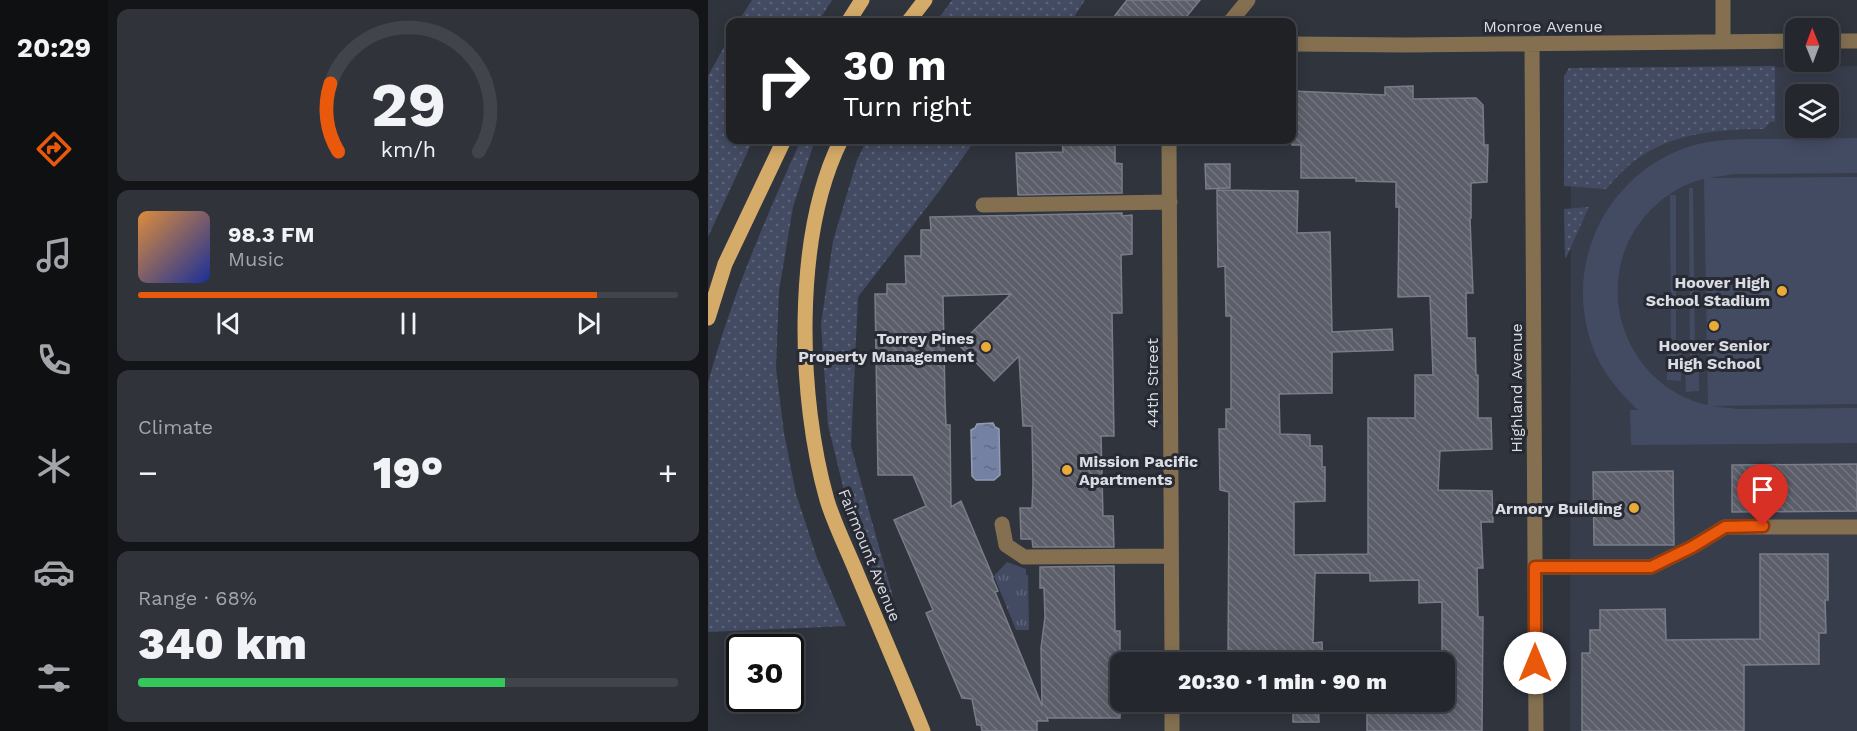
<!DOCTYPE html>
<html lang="en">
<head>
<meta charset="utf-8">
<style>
  :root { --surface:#24272e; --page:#30333a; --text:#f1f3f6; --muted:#a3a5aa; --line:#41444a; --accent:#ea580c }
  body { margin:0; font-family:"Work Sans",sans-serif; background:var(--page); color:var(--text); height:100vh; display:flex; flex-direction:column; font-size:22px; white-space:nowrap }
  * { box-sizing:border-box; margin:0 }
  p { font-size:20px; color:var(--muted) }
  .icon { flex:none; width:33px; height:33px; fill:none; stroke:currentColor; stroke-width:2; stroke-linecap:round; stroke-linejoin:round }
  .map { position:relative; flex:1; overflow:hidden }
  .drawer { display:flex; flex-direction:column; gap:9px; padding:9px; background:#141519; width:600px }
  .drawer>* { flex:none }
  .banner { position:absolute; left:18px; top:18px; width:570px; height:126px; border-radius:12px; box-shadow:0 3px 15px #0003,0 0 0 2px var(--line); background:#202124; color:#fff; overflow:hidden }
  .needle { width:39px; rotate:359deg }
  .tools { position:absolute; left:1077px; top:18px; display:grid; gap:12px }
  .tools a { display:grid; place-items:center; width:54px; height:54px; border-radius:12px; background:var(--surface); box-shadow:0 3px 15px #0003,0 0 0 2px var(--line); font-size:30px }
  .speed { position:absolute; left:18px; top:634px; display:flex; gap:12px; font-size:30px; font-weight:700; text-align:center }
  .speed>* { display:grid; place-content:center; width:78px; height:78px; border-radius:50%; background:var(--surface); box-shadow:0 3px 15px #0003,0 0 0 2px var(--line); line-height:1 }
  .speed .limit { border:3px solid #111; border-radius:9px; background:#fff; color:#111 }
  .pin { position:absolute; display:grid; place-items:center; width:51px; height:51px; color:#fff; margin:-62px -26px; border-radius:50% 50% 50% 0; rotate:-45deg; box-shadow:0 0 6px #0007 }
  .pin .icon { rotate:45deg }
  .me { position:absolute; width:66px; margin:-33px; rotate:0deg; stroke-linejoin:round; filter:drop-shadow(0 0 4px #0008) }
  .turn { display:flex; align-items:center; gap:21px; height:126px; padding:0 18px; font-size:27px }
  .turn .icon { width:78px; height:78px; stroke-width:2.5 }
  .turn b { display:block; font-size:42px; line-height:51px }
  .big { font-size:45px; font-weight:800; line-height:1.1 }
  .drawer .card { flex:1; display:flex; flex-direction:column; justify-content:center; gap:9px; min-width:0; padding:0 21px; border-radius:12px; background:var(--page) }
  .drawer .dial { align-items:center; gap:0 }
  .dial svg { height:156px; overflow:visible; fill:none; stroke:var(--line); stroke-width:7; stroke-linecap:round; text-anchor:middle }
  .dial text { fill:var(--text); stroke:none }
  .song { display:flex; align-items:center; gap:18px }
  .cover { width:72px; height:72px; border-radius:9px; background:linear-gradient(135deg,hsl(30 70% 55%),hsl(230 70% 35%)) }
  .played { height:6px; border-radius:3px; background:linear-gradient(90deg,var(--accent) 85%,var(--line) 85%) }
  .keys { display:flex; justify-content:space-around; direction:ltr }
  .heat { display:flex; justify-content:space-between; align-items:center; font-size:33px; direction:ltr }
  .charge { height:9px; border-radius:4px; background:linear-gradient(90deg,#34c759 68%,var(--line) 0) }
  .trip { position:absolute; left:402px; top:652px; width:345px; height:60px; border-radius:12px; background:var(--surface); box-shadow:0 3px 15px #0003,0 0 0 2px var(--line); font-weight:800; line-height:60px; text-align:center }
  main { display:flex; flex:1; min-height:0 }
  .menu { display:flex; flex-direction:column; width:108px; justify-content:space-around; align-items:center; background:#0e1012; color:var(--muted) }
  .menu .icon { width:42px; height:42px }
  .menu .current { color:var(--accent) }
  .menu b { font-size:27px; color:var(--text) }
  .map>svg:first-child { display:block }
  .built { fill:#383d4c; fill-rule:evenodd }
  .grass { fill:url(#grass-dots) }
  .park { fill:url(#park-tufts) }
  .pitch { fill:#434b63; fill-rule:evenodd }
  .water { fill:url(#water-ripples); stroke:#939cb6; stroke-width:1.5 }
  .building { fill:url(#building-back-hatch); stroke:#7a7d88; stroke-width:1.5 }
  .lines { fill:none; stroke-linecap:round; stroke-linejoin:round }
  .minor { stroke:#847051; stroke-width:15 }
  .major { stroke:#d4ab69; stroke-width:15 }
  .route-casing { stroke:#983908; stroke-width:15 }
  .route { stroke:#ea580c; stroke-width:10 }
  .poi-dot { fill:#e9ab38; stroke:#272a33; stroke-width:2 }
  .labels { text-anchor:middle; stroke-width:6; stroke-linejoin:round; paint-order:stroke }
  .street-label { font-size:16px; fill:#d9dce2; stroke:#272a33 }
  .poi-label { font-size:16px; font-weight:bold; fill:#d9dce2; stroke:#272a33; text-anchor:end }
</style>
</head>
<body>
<main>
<nav class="menu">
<b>20:29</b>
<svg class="icon current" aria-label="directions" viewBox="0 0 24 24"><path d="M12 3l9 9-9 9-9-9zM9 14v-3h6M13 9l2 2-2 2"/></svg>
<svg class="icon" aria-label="music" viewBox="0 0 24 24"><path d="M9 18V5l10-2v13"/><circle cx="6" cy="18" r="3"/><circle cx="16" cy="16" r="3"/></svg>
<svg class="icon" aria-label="phone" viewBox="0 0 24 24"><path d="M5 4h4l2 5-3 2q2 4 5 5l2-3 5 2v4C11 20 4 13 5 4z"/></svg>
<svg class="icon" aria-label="climate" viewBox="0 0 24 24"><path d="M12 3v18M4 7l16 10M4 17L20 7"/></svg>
<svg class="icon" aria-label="car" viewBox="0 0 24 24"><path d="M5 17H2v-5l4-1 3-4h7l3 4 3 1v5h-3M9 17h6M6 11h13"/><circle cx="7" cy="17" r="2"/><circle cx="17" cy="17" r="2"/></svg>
<svg class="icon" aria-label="filters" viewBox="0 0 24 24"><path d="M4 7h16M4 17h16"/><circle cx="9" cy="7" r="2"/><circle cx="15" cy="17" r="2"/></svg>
</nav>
<section class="drawer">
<div class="card dial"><svg viewBox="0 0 100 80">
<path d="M14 69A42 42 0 1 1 86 69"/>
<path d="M14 69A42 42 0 0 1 10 34" stroke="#ea580c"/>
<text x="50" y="56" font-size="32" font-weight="700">29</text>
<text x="50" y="72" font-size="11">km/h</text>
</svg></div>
<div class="card">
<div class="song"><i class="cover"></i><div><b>98.3 FM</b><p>Music</p></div></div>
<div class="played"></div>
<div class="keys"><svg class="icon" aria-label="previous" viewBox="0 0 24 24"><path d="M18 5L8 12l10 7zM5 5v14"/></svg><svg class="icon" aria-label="pause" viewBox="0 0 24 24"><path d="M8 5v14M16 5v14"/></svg><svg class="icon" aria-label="next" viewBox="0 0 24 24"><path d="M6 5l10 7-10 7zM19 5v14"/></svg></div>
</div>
<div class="card"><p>Climate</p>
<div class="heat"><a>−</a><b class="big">19°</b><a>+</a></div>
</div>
<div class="card"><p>Range · 68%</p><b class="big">340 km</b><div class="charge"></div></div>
</section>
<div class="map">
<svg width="1149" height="731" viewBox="0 0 1149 731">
  <defs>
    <pattern id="grass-dots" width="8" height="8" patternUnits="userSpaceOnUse" patternTransform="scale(1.5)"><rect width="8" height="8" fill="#434b63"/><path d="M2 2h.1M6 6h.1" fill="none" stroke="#5e6479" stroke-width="1.8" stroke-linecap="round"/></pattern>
    <pattern id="park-tufts" width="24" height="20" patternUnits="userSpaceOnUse" patternTransform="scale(1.5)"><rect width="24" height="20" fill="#434b63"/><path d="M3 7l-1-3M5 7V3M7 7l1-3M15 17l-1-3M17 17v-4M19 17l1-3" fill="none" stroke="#5e6479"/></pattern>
    <pattern id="water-ripples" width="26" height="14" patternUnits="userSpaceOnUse" patternTransform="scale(1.5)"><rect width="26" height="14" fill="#7581a3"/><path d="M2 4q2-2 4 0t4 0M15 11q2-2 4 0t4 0" fill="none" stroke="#636b82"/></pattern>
    <pattern id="building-back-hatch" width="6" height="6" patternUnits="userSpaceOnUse" patternTransform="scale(1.5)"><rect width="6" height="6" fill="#5c5f6a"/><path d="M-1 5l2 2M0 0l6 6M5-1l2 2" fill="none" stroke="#73757f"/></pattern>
  </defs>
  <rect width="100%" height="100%" fill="#30343d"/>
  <path class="built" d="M1149,66v665h-287l1,-660zM1088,94h32v34h-32z"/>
  <path class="grass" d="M44,0h80l-14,22h-80z
    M244,0h133l-14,22h-135z
    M22,36v104h23l-45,97v-161z
    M1067,66v56h-5l-6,7c-49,0 -97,4 -136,37 -8,7 -15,15 -22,23l-42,-3v-110l5,-8z
    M93,140h14l-22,67 -14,84 -3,77 8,65 12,61 21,64 29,68 -138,6v-249c23,-85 57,-164 93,-243z
    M159,140h108l-35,50 -82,107 -7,149 42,151 -9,6 -37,-100 -19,-78 -7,-101 12,-83 24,-81z
    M881,207l-23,51 -1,-1 -1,-48z"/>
  <path class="park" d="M299,562l19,7v6h2l1,55h-13l-22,-54z"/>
  <path class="pitch" d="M1149,138v35l-122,1 -27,4 149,-1v227l-146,2 26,3 120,-1v35l-226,2 -1,-35h8c-21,-20 -40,-43 -48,-71 -25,-79 18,-163 95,-191 28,-10 57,-9 86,-9 28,0 57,-1 86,-1zM996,179l4,226h-1c-90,-22 -121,-137 -51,-200 13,-12 30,-22 48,-26z
    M981,188h4l2,173 4,1v29l-13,1 -1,-30 5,-1z
    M962,195h6v155l5,1v30l-14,-1v-29l4,-1z"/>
  <path class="water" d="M285,423l2,4 4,2 1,46 -6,5h-18l-4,-4 -1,-46 4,-2 2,-4z"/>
  <path class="building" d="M419,0h73l-18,22h-72z
    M705,86v13l63,-1 7,7 1,40h4l-1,37 -16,1v35h-1l3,75h-7l1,45h8l1,37h2v43h13l1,31 -52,2 -2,39 54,1 1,31h-12l2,46h-6l1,49h5l-1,114h-115v-25h28v-4h49v-39h-2v-61l-23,1v-23l-49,1v-8h-55l-2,70 9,-1 1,21h-95l1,-171 -9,-2 -1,-61h7v-20h5v-93h-5l-1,-50 -7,1 -1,-77 81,1 -1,42 33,-1 2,100 60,-3 1,21 -61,2v41l-53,1 1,40 30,1v11h12v21h3v34l-31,1v53l74,-1v-136h47v-43h18l-3,-79 -32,1 1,-90h-3v-25l-40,-1v-3h-55v-33h-9v-54l93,4v-8z
    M354,140h53v23l7,1v29l-104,2 -2,-42 47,-1z
    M497,164h25v24l-24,1z
    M414,213v3l10,-1v39l-11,1 1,58h-10l2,123h-13l2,80h10l1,31h-81l-1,-8h-11l-1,-31h12l1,-25 -1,-57h-9l-4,-70 -25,25 -35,-36 52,-51 -68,2 2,104 1,25h4l1,82 10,-6 32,76h-1l6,14 -3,1 47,114 -1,-58 4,-31 -1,-29h-4v-21l74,-1 1,65h5v87h-73l1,3h-11v10h-55l-1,-6h-4l-5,-26 -10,-1 -15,-35 -21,-50 7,-3 -39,-90 32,-14 -13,-31h-35l-3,-181h12v-10h19l-1,-28h16v-26h10l-1,-13z
    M1149,464v47l-125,1v-47z
    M965,471l1,74h-80l-1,-73z
    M1052,554h68v46h-3l1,33h-7v31l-75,1v66h-162v-78h8v-23h10v-20l65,-1 1,31 94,-1z
    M585,702h25l1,20h-26z"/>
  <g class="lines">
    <path class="minor" d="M522,22l18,-22
      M1120,41h29
      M1015,42v-42
      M584,44l114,1 390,-4
      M824,44l4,687
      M461,140l3,523
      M275,205l187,-3
      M294,524l4,21 18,12 147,-1
      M827,567h116l41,-20 33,-20h132
      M464,702v29"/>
    <path class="major" d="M140,22l14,-22
      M200,22l17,-22
      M133,140c-48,97 -43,258 -14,360 8,26 21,51 31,76 22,52 44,103 65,155
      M0,318l17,-54 59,-124"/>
  </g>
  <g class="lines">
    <g class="route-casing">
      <path id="route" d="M827,663v-96h116l41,-20 33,-20 38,-1"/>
    </g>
    <use href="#route" class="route"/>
  </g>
  <g class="poi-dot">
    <circle cx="1074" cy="291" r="6"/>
    <circle cx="1006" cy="326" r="6"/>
    <circle cx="278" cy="347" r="6"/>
    <circle cx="359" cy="470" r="6"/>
    <circle cx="926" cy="508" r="6"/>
  </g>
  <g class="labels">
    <g class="street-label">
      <text x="835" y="32">Monroe Avenue</text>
      <text transform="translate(444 383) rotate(-90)" y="6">44th Street</text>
      <text transform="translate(808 388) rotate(-90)" y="6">Highland Avenue</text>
      <text transform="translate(162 555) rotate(68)" y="6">Fairmount Avenue</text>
    </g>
    <g class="poi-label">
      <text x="1062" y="288">Hoover High<tspan x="1062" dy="18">School Stadium</tspan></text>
      <text x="266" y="344">Torrey Pines<tspan x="266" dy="18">Property Management</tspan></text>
      <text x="1006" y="351" text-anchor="middle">Hoover Senior<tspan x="1006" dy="18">High School</tspan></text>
      <text x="371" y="467" text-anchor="start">Mission Pacific<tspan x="371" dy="18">Apartments</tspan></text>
      <text x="914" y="514">Armory Building</text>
    </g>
  </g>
</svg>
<div class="tools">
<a><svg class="needle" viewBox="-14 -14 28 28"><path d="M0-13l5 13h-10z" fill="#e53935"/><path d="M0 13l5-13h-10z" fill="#a3a5aa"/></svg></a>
<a><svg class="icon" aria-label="layers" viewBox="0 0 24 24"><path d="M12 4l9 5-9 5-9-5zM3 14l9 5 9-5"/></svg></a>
</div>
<div class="speed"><div class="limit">30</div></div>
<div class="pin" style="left:1055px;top:526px;background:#d93025"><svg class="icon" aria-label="arrive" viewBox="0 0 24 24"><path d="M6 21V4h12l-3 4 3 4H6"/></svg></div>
<svg class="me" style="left:827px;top:663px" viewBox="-20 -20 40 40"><circle r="19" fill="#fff"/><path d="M0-13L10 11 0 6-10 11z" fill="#ea580c"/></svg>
<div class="trip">20:30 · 1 min · 90 m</div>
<div class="banner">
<div class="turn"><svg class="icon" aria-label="right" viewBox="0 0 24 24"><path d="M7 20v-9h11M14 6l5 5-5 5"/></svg><div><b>30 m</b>Turn right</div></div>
</div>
</div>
</main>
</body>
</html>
